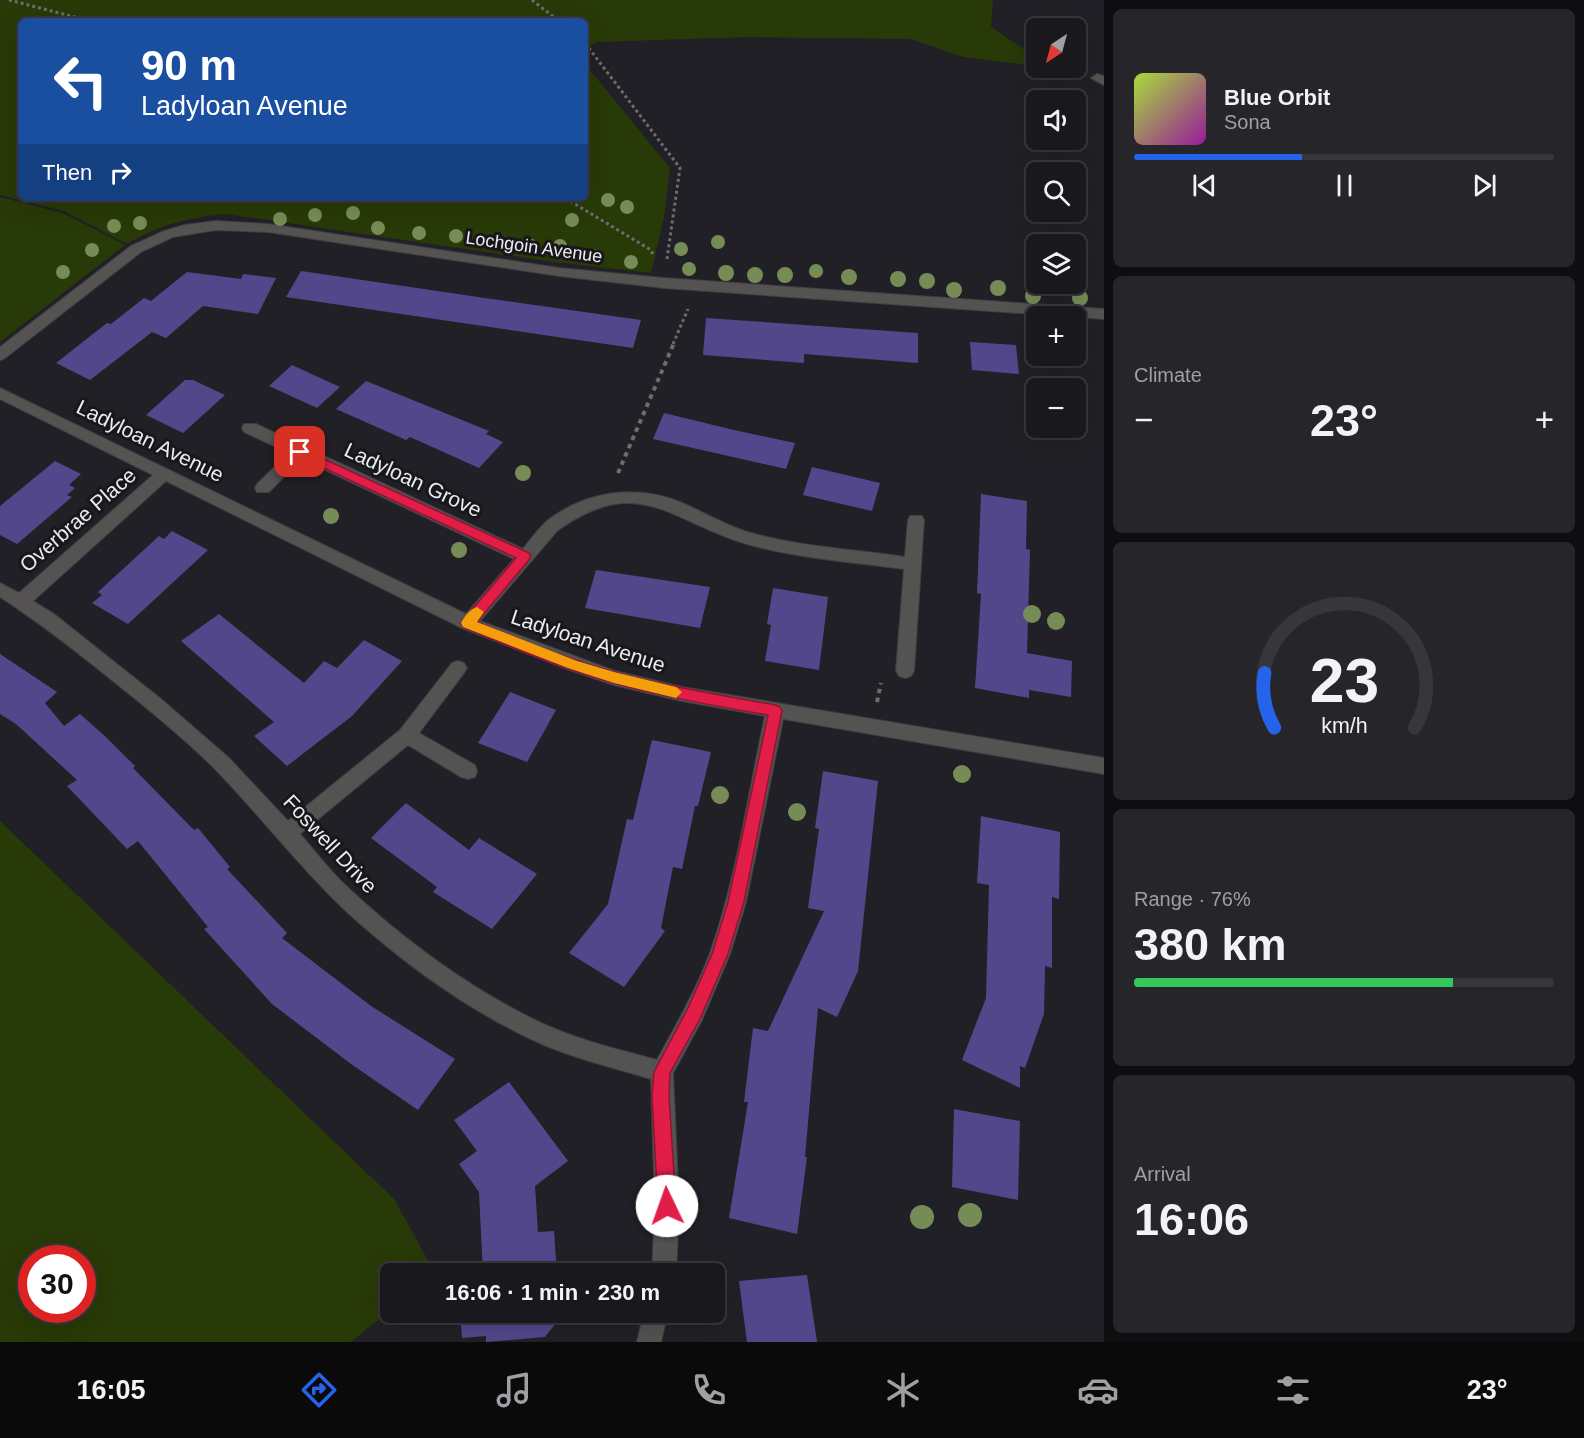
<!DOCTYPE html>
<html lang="en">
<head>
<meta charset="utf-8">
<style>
  :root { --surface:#19181c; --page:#262529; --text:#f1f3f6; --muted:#9fa0a3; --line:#37373b; --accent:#2563eb }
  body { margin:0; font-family:Helvetica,sans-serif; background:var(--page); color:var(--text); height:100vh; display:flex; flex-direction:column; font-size:22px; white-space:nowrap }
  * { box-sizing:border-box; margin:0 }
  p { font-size:20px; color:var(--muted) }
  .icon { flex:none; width:33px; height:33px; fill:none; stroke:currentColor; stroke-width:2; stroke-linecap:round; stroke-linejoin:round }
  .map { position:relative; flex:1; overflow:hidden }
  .panel { display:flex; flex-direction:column; gap:9px; padding:9px; background:#0e0d0f; width:480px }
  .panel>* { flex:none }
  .banner { position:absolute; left:18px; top:18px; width:570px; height:183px; border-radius:9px; box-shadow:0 6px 24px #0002,0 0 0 2px var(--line); background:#1a4fa0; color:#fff; overflow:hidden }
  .needle { width:39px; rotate:216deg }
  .buttons { position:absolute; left:1026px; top:18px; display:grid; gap:12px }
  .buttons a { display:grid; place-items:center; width:60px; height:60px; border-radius:9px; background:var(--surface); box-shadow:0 6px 24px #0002,0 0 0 2px var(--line); font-size:30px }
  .speed { position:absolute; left:18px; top:1245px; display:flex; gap:12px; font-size:30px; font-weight:700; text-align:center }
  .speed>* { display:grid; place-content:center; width:78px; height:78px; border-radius:50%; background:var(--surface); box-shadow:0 6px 24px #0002,0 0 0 2px var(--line); line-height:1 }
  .speed .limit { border:9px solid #d22; background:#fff; color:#111 }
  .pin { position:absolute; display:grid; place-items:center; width:51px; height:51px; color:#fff; margin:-26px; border-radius:12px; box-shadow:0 3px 9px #0006 }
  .me { position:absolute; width:66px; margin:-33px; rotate:357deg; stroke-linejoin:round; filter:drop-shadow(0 0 4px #0008) }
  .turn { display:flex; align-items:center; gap:21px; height:126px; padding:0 24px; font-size:27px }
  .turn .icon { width:78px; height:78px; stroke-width:2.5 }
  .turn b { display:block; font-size:42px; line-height:51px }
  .then { display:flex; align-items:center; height:57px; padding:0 24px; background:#0003; gap:12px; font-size:22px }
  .big { font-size:45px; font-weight:600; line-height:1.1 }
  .panel .widget { flex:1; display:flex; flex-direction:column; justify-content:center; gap:9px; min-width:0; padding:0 21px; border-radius:9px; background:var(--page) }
  .panel .dial { align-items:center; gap:0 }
  .dial svg { height:156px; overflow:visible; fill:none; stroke:var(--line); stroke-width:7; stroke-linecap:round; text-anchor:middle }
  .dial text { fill:var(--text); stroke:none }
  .song { display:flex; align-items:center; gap:18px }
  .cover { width:72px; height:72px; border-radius:9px; background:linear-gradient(135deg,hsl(80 70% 55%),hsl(300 70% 35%)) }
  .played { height:6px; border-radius:3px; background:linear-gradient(90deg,var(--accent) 40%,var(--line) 40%) }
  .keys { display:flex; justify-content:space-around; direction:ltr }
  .heat { display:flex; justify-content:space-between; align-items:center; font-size:33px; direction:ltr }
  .charge { height:9px; border-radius:4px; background:linear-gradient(90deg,#34c759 76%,var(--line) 0) }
  .trip { position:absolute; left:380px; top:1263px; width:345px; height:60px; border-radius:9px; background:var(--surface); box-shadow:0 6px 24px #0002,0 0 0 2px var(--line); font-weight:600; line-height:60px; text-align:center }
  .tabs { display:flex; height:96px; justify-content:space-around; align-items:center; background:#0a0a0b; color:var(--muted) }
  .tabs .icon { width:42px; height:42px }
  .tabs .on { color:var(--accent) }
  .tabs b { font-size:27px; color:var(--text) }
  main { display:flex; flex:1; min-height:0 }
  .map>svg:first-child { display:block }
  .green { fill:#283a07; fill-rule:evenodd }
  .building { fill:#53478b }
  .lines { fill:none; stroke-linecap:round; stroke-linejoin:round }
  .street-casing { stroke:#3d3d42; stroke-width:2 }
  .path-far1 { stroke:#6c6c71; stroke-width:3; stroke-dasharray:3 3; stroke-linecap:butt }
  .path { stroke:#6c6c71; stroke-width:4; stroke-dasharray:4.5 4.5; stroke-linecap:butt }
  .street { fill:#555351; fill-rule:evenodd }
  .tree { fill:#768c56 }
  .route { fill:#e11d48; stroke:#92132f; stroke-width:1.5 }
  .slow { fill:#f59e0b }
  .labels { text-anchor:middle; stroke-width:6; stroke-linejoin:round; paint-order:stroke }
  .far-street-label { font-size:18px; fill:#ececf0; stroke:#17171c }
  .street-label { font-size:21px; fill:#ececf0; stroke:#17171c }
</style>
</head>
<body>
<main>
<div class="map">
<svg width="1104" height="1342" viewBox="0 0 1104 1342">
  <rect width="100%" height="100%" fill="#212026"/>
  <path class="green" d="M0,0h993l-2,27 45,30v9l-73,-9 -52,-18 -161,-2 -153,5 -12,7v-28h-564v177h564v-134l85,104 -6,49 -13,56 -96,-11 -329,-48c-39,4 -65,10 -99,30l-63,-33 -64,-16z
    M0,197l63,16 62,32 -125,97z
    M0,821l394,378 41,74 -45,1v36l-39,32h-351zM32,1258h50v52h-50z"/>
  <path class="building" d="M301,271l191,28 149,21 -8,28 -347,-51z
    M187,272l54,7 2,-5 33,4 -18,36 -55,-8 -37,32 -14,-6 -62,48 -34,-17 51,-40 4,1 33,-26 7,3z
    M706,318l212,15v30l-114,-9v9l-101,-8z
    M970,342l46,3 3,29 -47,-4z
    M292,365l48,22 -23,21 -48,-22z
    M185,380h8l32,15 -42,38 -37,-18z
    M366,381l123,50 -3,3 17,8 -24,26 -69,-31 -4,3 -70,-31z
    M664,413l70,17 61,13 -9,26 -133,-30z
    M55,461l26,13 -12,11 6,3 -8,7 5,2 -55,47 -17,-9v-29z
    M812,467l68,16 -8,28 -69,-16z
    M981,494l46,7 -1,48 4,1 -3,103 45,8 -1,36 -42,-7v8l-54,-10 6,-94 -4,-1z
    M172,531l36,19 -80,74 -36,-21 10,-8 -4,-3 61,-56 5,3z
    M596,570l114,17 -10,41 -115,-20z
    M773,588l55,9 -9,73 -54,-9 6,-36 -4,-1z
    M219,614l85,69 20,-22 13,7 27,-28 38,21 -50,55 -65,50 -33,-30 20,-14 -93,-81z
    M0,654l57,38 -12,11 19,23 16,-12 26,23 29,29 -2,2 61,62 4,-2 32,39 -3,2 60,64 -5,5 89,68 84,53 -37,51 -67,-46 -79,-60 -68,-75 4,-2 -70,-86 -11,8 -60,-63 10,-6 -61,-56 -16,-10z
    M510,692l46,18 -29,52 -49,-19z
    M652,740l59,12 -13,54h-3l-13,63 -9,-2 -12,61 4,3 -41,56 -55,-34 39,-49 19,-85 6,1z
    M823,771l55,10 -20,190 -21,46 -19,-9 -13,149h2l-10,77 -68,-16 19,-116h-4l9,-74 15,3 56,-120 -16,-3 11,-79 -4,-1z
    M406,803l63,47 10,-12 58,36 -45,55 -59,-37 4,-5 -66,-49z
    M981,816l79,16 -1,67 -7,-2v71l-7,-2 -1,48 -19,54 -5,-2v22l-58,-28 24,-62 3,-113 -12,-2z
    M509,1082l59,79 -33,25 3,46 16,-1 3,43h-74l-4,-82 -20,-28 18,-13 -23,-31z
    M954,1109l66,12 -2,79 -66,-13z
    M807,1275l10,67h-70l-8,-61z
    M460,1312h99l1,6 -15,19 -59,5v-6l-24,2z"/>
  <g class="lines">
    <g class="street-casing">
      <path id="street" d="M1097,74l7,2v9l-13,-7z
        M216,221l52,3 291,44 105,10 440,31v10l-440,-31 -105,-12 -291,-44 -52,-2 -43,7 -32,15 -136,106 -5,2v-13l131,-101 33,-15 20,-6z
        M0,388l466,226 48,-55 -212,-100 -33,33h-12l-2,-4 2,-4 32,-31 -45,-21 -2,-4 2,-4h12l267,125c7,-9 15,-20 24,-28 38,-30 89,-37 133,-19 24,10 46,24 71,31 50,14 103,16 154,24l3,-37 2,-4h12l2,4 -10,151 -3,5 -6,2 -6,-2 -3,-5 8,-102c-50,-7 -101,-10 -150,-23 -81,-21 -113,-76 -197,-15l-77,90 135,50 67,16 422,71v16l-321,-55 -37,183 -16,52 -28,66 -29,53 6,133 -3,68h-24l3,-68 -4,-127c-39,-12 -79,-21 -116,-38 -58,-27 -115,-66 -163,-107 -58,-48 -104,-110 -156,-164 -32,-32 -68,-61 -103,-89 -37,-30 -73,-58 -113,-84v-14l19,10 134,-118 -153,-76zM166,481l296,147 105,41 47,16 68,16 83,15c-17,78 -28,161 -55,237 -14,37 -34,72 -53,107 -36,-10 -75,-19 -109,-34 -73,-33 -149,-89 -206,-144 -15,-15 -28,-32 -42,-48l108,-89 53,32 7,2 7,-2 2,-6 -2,-6 -56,-32 45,-60 3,-5 -3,-5 -6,-2 -6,2 -52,67 -112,91 -60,-64 -67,-58 -107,-85 -21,-13z
        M644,1312h24l-7,30h-24z"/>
    </g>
    <path class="path-far1" d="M9,0l81,21
      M532,0l27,21
      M585,43l95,125 -13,91
      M565,198l86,52 3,7
      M673,344l15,-35"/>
    <path class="path" d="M618,473l56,-130
      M877,702l4,-19"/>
    <use href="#street" class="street"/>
  </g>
  <g class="tree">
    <circle cx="608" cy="200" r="7"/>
    <circle cx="627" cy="207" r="7"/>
    <circle cx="353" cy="213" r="7"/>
    <circle cx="315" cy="215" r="7"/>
    <circle cx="280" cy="219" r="7"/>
    <circle cx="572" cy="220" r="7"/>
    <circle cx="140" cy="223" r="7"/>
    <circle cx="114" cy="226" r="7"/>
    <circle cx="378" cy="228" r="7"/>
    <circle cx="419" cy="233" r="7"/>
    <circle cx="456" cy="236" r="7"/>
    <circle cx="718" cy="242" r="7"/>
    <circle cx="491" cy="243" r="7"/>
    <circle cx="531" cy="246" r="7"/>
    <circle cx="560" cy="246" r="7"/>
    <circle cx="681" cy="249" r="7"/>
    <circle cx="92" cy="250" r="7"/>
    <circle cx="596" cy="256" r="7"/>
    <circle cx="631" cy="262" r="7"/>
    <circle cx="689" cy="269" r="7"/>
    <circle cx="816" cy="271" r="7"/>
    <circle cx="63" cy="272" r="7"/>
    <circle cx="726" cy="273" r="8"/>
    <circle cx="755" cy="275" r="8"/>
    <circle cx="785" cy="275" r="8"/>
    <circle cx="849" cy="277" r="8"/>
    <circle cx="898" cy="279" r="8"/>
    <circle cx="927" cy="281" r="8"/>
    <circle cx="998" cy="288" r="8"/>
    <circle cx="954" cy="290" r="8"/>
    <circle cx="1033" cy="296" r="8"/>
    <circle cx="1080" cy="298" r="8"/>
    <circle cx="523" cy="473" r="8"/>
    <circle cx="331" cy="516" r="8"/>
    <circle cx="459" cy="550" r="8"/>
    <circle cx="1032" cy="614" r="9"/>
    <circle cx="1056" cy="621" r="9"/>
    <circle cx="962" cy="774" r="9"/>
    <circle cx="720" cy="795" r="9"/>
    <circle cx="797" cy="812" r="9"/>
    <circle cx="970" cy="1215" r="12"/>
    <circle cx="922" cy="1217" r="12"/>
  </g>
  <path class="route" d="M300,448l229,105 2,3 -2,4 -52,62c45,18 90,37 137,50 53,15 108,23 161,33l5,2 2,4 -38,191 -16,52 -28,65 -30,54 -1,23 7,110 -3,6 -6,3 -6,-3 -3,-6 -6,-110 2,-24 34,-64 24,-54 16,-52 40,-187c-52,-9 -104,-18 -154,-32 -52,-14 -102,-36 -151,-56l-2,-4 2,-3 53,-62 -220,-103 -2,-3z"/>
  <path class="slow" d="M477,607l7,5 -7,10 100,39 37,11 62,15 6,5 -6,6 -62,-15 -46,-15 -105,-41 -2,-4c3,-6 9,-14 16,-16z"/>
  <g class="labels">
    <g class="far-street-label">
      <text transform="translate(534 247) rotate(8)" y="6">Lochgoin Avenue</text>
    </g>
    <g class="street-label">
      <text transform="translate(150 441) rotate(26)" y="7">Ladyloan Avenue</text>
      <text transform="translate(413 480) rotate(25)" y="7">Ladyloan Grove</text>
      <text transform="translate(78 520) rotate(-41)" y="7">Overbrae Place</text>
      <text transform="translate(588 641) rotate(18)" y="7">Ladyloan Avenue</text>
      <text transform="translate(330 844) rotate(47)" y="7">Foswell Drive</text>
    </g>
  </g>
</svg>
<div class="buttons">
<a><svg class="needle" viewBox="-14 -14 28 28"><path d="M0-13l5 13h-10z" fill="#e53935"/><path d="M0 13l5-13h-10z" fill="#9fa0a3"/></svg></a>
<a><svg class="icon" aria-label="sound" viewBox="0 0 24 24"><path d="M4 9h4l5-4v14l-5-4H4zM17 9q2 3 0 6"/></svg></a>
<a><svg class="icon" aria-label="search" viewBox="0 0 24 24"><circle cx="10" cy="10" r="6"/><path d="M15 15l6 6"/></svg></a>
<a><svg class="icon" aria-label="layers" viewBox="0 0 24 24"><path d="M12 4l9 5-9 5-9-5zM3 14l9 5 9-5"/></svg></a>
<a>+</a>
<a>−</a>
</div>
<div class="speed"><div class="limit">30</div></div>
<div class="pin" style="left:300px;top:452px;background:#d93025"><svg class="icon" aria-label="arrive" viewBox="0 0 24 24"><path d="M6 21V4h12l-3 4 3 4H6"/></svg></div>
<svg class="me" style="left:667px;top:1206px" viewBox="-20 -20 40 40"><circle r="19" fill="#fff"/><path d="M0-13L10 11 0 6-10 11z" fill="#e11d48"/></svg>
<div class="trip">16:06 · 1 min · 230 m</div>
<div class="banner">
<div class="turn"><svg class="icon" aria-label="left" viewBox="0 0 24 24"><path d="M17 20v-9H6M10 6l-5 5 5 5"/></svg><div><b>90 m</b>Ladyloan Avenue</div></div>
<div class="then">Then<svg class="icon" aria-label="right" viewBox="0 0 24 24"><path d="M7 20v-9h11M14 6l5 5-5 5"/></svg></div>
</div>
</div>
<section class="panel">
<div class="widget">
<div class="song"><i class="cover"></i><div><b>Blue Orbit</b><p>Sona</p></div></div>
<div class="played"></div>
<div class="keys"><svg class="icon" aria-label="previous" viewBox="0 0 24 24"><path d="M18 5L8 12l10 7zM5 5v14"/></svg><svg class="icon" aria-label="pause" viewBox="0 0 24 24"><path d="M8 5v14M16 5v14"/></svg><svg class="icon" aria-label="next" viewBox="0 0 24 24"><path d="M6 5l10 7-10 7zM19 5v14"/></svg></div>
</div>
<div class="widget"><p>Climate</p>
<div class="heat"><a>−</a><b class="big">23°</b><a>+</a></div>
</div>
<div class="widget dial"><svg viewBox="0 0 100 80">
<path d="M14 69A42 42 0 1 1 86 69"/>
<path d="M14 69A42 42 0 0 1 9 41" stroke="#2563eb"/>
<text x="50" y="56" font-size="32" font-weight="700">23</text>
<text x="50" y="72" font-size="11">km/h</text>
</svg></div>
<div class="widget"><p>Range · 76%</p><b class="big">380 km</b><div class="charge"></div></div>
<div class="widget"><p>Arrival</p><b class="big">16:06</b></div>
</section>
</main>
<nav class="tabs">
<b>16:05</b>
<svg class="icon on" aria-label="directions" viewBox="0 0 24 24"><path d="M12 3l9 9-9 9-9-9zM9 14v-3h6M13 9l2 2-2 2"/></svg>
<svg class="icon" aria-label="music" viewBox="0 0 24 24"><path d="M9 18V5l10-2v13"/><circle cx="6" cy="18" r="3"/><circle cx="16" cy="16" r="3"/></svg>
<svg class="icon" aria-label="phone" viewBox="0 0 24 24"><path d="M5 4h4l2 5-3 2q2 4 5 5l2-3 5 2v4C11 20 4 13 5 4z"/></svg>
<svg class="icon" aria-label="climate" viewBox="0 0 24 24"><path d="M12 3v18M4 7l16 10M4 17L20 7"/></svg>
<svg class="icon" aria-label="car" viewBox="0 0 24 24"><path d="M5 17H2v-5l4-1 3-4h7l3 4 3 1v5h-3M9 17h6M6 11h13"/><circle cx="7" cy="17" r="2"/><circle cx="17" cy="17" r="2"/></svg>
<svg class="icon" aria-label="filters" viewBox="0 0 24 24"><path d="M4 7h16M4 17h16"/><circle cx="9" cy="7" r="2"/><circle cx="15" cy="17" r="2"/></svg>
<b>23°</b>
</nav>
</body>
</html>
